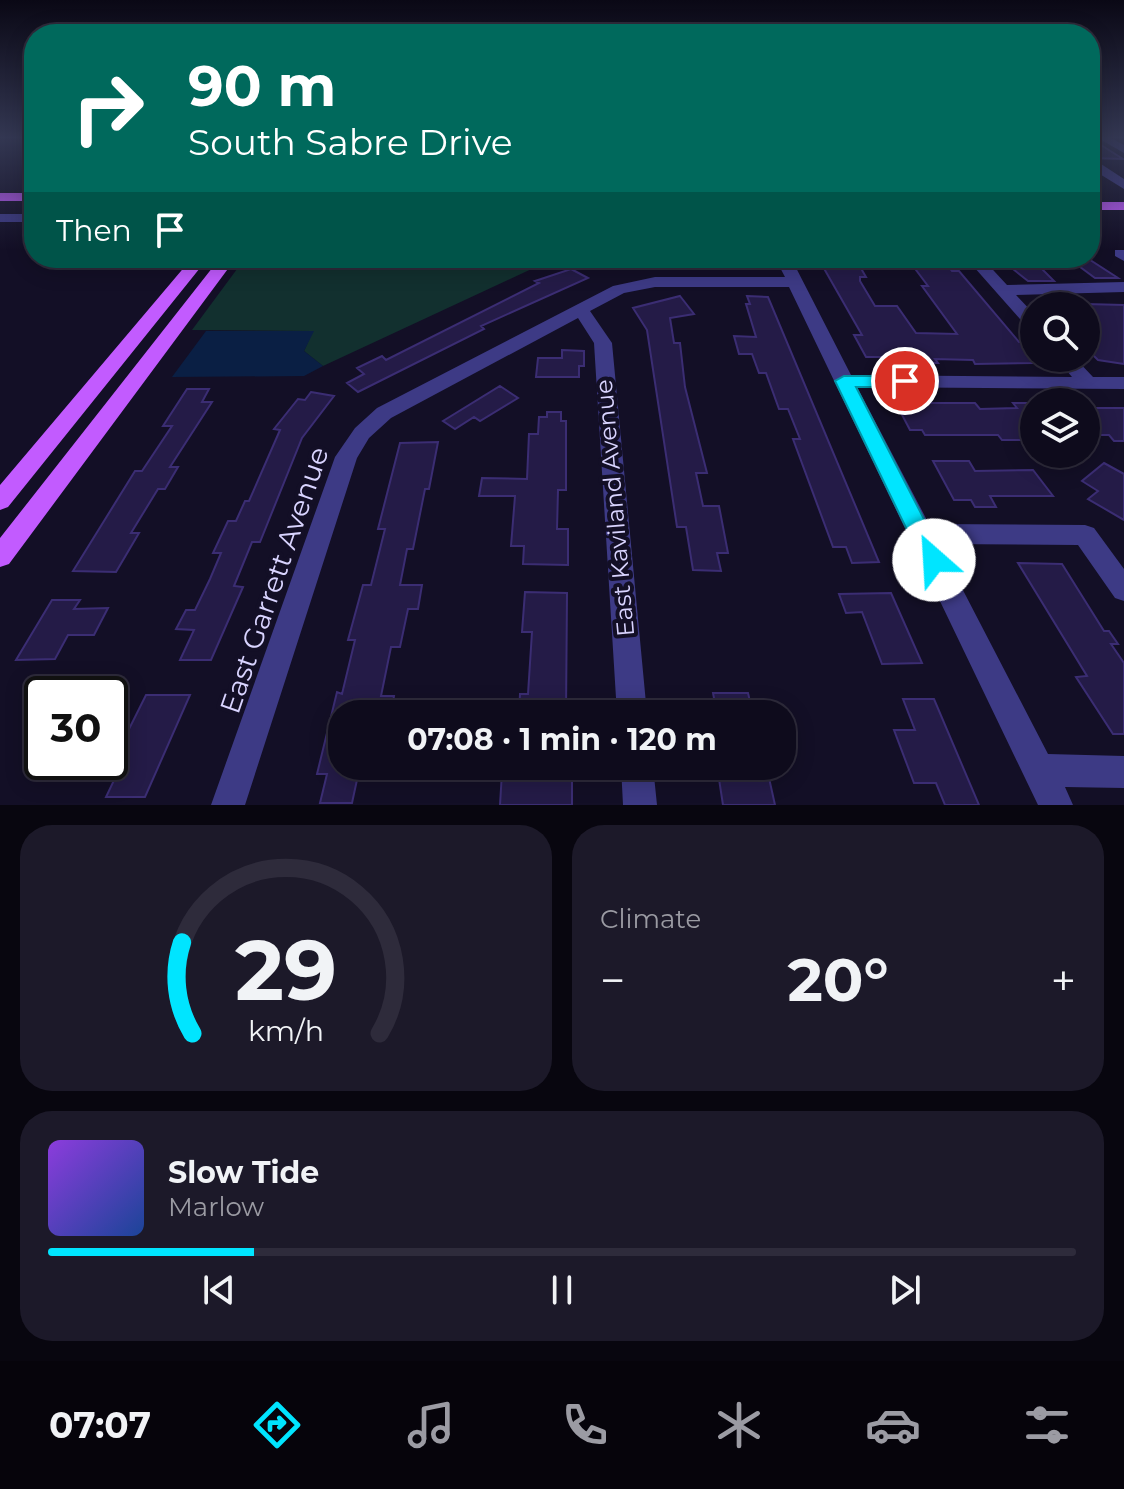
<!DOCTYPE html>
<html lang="en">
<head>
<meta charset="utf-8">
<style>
  :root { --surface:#0e0b1c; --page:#1c1929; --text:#f1f3f6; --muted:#9b9ba3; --line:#2e2b3b; --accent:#00e5ff }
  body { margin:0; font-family:Montserrat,sans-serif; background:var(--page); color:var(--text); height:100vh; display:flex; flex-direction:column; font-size:30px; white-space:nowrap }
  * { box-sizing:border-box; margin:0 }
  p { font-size:26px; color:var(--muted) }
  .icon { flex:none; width:44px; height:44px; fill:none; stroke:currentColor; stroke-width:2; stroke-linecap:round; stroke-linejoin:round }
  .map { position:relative; height:805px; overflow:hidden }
  .sheet { display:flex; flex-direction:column; gap:20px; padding:20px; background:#08060f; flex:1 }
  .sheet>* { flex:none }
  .top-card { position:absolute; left:24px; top:24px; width:1076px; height:244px; border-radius:32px; box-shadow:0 4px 20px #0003,0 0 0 2px var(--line); background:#00695c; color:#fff; overflow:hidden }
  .tools { position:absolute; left:1020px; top:292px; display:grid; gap:16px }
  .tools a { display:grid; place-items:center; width:80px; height:80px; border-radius:50%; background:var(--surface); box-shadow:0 4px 20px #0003,0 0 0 2px var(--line); font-size:40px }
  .speed { position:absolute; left:24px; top:676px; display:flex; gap:16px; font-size:40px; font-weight:700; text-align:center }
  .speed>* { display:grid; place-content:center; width:104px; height:104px; border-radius:50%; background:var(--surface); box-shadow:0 4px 20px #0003,0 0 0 2px var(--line); line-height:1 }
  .speed .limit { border:4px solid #111; border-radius:12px; background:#fff; color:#111 }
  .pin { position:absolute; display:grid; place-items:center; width:68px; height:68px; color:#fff; margin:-34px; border:4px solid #fff; border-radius:50%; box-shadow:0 2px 8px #0007 }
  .me { position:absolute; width:88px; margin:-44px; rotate:334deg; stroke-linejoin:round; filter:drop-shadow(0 0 6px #0008) }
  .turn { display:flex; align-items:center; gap:28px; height:168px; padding:0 32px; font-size:36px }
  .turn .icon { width:104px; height:104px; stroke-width:2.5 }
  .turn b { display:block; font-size:56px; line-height:68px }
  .then { display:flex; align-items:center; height:76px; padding:0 32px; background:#0003; gap:16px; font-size:30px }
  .big { font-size:60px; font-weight:700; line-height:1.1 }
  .sheet .widget { flex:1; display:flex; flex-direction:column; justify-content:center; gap:12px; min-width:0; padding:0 28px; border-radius:32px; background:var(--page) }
  .sheet .dial { align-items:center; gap:0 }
  .dial svg { height:208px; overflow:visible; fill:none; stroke:var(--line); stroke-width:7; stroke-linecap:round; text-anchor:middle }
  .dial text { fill:var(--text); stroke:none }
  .song { display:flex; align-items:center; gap:24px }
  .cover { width:96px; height:96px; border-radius:12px; background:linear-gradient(135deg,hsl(270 70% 55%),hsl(220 70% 35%)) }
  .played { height:8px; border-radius:4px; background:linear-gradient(90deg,var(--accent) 20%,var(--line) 20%) }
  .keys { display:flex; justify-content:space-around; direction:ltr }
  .heat { display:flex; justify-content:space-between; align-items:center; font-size:44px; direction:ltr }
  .sheet .tiles { flex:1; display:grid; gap:20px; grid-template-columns:1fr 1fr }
  .widget:last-child { grid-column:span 2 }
  .trip { position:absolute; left:328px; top:700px; width:468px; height:80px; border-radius:32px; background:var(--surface); box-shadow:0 4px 20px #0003,0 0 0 2px var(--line); font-weight:700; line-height:80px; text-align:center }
  .tab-bar { display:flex; height:128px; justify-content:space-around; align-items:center; background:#06040b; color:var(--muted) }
  .tab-bar .icon { width:56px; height:56px }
  .tab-bar .on { color:var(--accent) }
  .tab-bar b { font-size:36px; color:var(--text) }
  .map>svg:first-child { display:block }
  .green { fill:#12302f }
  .water { fill:#0a1f44 }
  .building { fill:#241b47; stroke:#3b2d73; stroke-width:2 }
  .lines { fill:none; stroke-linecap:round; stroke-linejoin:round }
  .minor { fill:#3d3a85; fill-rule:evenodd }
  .major { fill:#c25bff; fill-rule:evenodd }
  .route { fill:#00e5ff; stroke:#0095a6; stroke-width:2 }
  .labels { text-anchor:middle; stroke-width:8; stroke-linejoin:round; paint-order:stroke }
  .street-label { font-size:24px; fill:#d9d4ff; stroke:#130f26 }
  .near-street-label { font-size:28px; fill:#d9d4ff; stroke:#130f26 }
</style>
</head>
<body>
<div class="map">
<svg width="1124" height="805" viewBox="0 0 1124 805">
  <rect width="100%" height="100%" fill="#130f26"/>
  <path class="green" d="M461,258h94l-232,108 -19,-15 9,-20 -121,-1 48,-65 211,-2z"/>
  <path class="water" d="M206,331h108l-10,20 19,15 -19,10 -132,1z"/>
  <path class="building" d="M1090,138l33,21 -32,-1z
    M818,258h37l11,19h-6v4l15,25h22l19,27 41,1 -35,-48h6l-21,-28h35l10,13h7l60,71h5l10,12v9l-59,1 -2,-4 -38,-1 3,4h-52l-3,-6h-17l-12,-22h8z
    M999,258h32l23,23h-26z
    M1068,258h19l31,20h-23z
    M571,269l17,9 -107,48 3,3 -126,63 -11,-9 17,-9 -7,-6 25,-12 4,4 153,-77 -4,-2z
    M680,296l14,18 -24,4 4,25h6l5,44 22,86h-11l7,33h16l9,47h-11l4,18 -28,-1 -7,-43h-9l-30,-197 -14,-22z
    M747,296l21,1 111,265 -27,1 -6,-16h-13l-40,-108h7l-12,-30h-9l-13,-36h-7l-7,-19h-13l-5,-18 22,1 -10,-33h4z
    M1086,304l38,1v59l-26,-4 -12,-12z
    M562,350l22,1v15h-5v11h-43l2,-19h24z
    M500,386l18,12 -38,23 -6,-4 -19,12 -12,-8z
    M187,389h22l-7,13h10l-42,65h8l-13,22h-7l-27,44h8l-23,39 -43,-1 62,-100h7l30,-45h-9z
    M311,392l23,4 -32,42 -42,104h-8l-18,44 9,1 -32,73h-31l14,-30 -18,-1 10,-19h9l15,-31 11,-26h-8l15,-32h8l9,-20h4l31,-71 -6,-1 24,-30 7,1z
    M908,403h67l5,6 37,-1 -4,-5h21v37h-32l-4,-5h-73l-3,-5h-12l-10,-19h13z
    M1086,408h38v33h-10l-5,-6h-19l-4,-5z
    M547,412h14v9h5v69h-8l-1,39h11v36l-45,-1 1,-18h-13l4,-50h-36l3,-18 45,1 2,-45h9l1,-17h8z
    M438,442l-9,47h-4l-12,60h-6l-7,36h22l-4,24h-10l-8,38h-9l-10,49h13l-3,18h-49v52h18l-8,37h-32l7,-29h-10l20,-82 5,2 13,-54h-7l15,-55h8l14,-56h-7l22,-86z
    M933,461h36l6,10 58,-1 20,26h-63l6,11h-21l-4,-7h-17z
    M1104,463l20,11v46l-36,-21 10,-8 -16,-10z
    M1018,563l44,1 42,67h5l9,13h-7l13,19v71h-11l-37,-57 11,-1z
    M525,592l42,1 -1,121h-47l1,-20h8l4,-62h-10z
    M891,593l31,70 -40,1 -20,-52 -16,1 -7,-19z
    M52,600h28l-6,9 34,-1 -14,27h-26l-13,24 -39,1z
    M713,693h35l5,21h-36z
    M146,695h44l-45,102h-39l22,-46h-10z
    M903,699h31l45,106h-34l-9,-22h-22l-20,-53h21z
    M517,766h36v5h19v34h-72l2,-33h14z
    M717,766h56l3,12h-7l6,27h-52z"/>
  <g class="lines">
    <path class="minor" d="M1098,138h13l13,7v8z
      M1090,162h8l26,17v10l-34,-21z
      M0,214h34v8h-34z
      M1115,250h9v11l-9,-5z
      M263,258h101l-8,5h-85z
      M775,258h16l60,117 221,2 -16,-19h19l18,19h31v12l-267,-2 72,137 156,1 9,3 30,41v32l-9,-3 -37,-53 -139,-1 109,210 76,2v32l-59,-1 8,18h-35l-249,-518h-134l-31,6 -34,18 22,32 35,371h-30l-23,-371 -16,-25 -187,100 -22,20 -12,20 -112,347h-34l124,-348 20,-29 22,-20 236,-122 42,-9h130z
      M966,258h16l25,27 117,-3v10l-108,3 18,19v15l-6,-1z
      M621,766h32l4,39h-34z"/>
    <path class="major" d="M0,193h34v8h-34z
      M1090,202h34v8h-34z
      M192,258h16l-200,249 -8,3v-25z
      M220,258h16l-227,306 -9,3v-29z"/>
  </g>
  <linearGradient id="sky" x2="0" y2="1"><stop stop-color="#0a0815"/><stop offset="0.55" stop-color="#333752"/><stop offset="1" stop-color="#333752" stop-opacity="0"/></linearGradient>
  <rect width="1124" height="250" fill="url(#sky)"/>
  <path class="route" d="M844,376h61l9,5 -9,6h-49l89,173 -3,7h-17l-90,-186z"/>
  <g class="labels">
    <g class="street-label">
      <text transform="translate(615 508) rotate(-95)" y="8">East Kaviland Avenue</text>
    </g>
    <g class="near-street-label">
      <text transform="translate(274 580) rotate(-71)" y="10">East Garrett Avenue</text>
    </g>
  </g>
</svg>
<div class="tools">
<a><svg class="icon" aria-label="search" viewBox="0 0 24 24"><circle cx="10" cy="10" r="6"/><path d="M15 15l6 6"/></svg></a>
<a><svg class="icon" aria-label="layers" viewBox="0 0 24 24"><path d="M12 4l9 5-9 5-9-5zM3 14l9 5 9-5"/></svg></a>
</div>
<div class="speed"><div class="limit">30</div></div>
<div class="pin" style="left:905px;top:381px;background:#d93025"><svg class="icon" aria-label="arrive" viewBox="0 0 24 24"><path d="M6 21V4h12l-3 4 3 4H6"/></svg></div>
<svg class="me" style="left:934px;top:560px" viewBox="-20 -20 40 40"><circle r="19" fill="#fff"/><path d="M0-13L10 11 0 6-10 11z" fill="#00e5ff"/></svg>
<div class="trip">07:08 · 1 min · 120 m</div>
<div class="top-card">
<div class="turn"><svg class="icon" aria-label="right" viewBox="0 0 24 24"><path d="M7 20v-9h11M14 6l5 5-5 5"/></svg><div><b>90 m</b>South Sabre Drive</div></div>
<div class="then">Then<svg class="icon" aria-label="arrive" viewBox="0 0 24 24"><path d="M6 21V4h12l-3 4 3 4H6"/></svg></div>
</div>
</div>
<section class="sheet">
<div class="tiles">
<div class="widget dial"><svg viewBox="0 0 100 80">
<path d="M14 69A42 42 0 1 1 86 69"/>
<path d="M14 69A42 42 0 0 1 10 34" stroke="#00e5ff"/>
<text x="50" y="56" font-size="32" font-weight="700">29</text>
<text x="50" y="72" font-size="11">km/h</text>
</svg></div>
<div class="widget"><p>Climate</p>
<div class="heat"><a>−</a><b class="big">20°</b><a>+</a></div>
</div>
<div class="widget">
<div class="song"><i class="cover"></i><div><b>Slow Tide</b><p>Marlow</p></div></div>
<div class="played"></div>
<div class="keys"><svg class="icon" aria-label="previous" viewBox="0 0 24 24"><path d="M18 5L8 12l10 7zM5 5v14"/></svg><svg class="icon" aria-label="pause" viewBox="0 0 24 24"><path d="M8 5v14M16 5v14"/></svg><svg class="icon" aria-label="next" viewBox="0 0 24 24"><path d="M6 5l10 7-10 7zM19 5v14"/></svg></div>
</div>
</div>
</section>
<nav class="tab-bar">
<b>07:07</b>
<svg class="icon on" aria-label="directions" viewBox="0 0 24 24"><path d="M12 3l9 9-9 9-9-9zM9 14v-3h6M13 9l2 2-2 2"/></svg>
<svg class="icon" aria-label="music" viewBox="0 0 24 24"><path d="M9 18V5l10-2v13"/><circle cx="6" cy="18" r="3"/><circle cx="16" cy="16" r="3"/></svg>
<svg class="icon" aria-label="phone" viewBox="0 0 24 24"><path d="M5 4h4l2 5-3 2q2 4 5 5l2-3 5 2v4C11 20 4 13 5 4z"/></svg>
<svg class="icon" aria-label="climate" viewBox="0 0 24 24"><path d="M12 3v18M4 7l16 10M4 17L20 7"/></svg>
<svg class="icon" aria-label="car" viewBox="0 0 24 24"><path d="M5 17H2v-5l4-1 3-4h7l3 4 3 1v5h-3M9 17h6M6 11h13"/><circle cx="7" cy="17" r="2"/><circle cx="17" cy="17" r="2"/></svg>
<svg class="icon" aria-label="filters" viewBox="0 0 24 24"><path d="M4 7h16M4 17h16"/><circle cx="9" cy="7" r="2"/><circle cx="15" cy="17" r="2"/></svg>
</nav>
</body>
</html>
